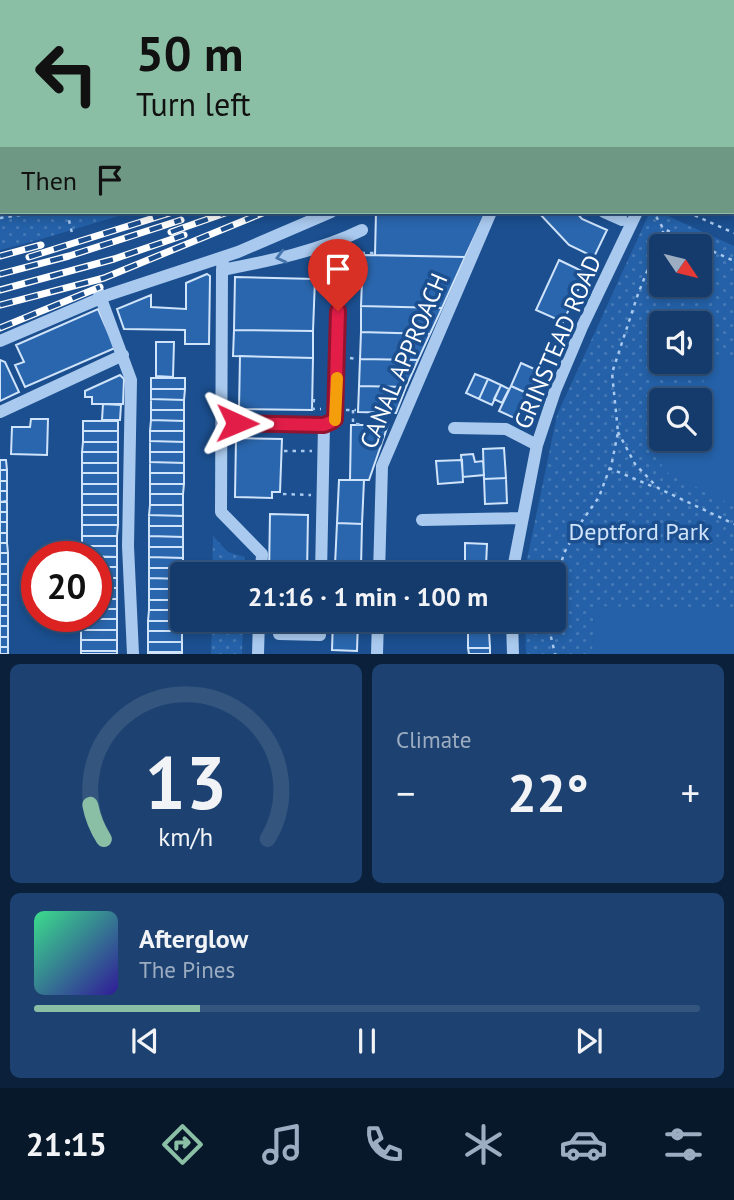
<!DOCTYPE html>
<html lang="en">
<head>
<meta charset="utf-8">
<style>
  :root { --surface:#143b6b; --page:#1d4271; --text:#f1f3f6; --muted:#9dadc1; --line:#33557e; --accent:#8abfa5 }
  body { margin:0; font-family:"PT Sans",sans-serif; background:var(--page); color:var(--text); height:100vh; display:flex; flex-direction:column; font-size:26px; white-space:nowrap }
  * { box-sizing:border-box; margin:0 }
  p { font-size:23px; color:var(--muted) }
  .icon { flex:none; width:38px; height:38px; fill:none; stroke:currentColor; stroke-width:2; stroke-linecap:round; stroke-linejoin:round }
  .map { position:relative; height:654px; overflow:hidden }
  .details { display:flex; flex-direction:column; gap:10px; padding:10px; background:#0b203b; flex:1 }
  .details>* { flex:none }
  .hud { position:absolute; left:0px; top:0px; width:735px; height:214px; box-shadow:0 4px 10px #0003,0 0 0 2px var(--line); background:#8abfa5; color:#111; overflow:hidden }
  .needle { width:46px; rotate:125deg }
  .tools { position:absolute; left:649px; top:234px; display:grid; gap:14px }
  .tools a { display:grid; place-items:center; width:63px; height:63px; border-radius:7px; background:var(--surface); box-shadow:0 4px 10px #0003,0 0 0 2px var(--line); font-size:35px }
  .speed { position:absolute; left:21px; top:541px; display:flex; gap:14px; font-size:35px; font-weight:700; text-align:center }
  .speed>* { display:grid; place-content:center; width:91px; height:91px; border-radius:50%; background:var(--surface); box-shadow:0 4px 10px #0003,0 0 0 2px var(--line); line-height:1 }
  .speed .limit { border:10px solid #d22; background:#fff; color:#111 }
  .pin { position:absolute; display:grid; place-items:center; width:60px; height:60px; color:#fff; margin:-72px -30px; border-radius:50% 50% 50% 0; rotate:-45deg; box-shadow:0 0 7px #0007 }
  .pin .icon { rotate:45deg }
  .me { position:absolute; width:77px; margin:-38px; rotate:91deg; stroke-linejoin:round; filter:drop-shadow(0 0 5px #0008) }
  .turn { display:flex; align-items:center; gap:24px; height:147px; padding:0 21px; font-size:32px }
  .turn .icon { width:91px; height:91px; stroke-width:2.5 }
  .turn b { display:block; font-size:49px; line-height:60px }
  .then { display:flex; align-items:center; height:66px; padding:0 21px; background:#0003; gap:14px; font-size:26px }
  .big { font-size:52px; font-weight:700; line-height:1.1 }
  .details .widget { flex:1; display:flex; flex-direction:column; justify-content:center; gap:10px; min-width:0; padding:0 24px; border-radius:10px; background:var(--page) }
  .details .dial { align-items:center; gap:0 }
  .dial svg { height:182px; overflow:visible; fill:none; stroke:var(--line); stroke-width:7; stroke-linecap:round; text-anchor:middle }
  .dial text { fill:var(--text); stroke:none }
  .song { display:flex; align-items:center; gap:21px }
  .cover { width:84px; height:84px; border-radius:10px; background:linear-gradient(135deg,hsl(150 70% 55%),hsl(250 70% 35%)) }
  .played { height:7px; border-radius:4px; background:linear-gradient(90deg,var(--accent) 25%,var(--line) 25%) }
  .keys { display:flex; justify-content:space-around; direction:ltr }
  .heat { display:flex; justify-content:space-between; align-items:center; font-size:38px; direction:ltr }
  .details .tiles { flex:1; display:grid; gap:10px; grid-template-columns:1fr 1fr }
  .widget:last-child { grid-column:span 2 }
  .trip { position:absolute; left:170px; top:562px; width:396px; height:70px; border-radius:7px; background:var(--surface); box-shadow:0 4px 10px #0003,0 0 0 2px var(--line); font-weight:700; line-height:70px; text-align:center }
  .tab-bar { display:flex; height:112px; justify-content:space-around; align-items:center; background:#08182b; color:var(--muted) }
  .tab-bar .icon { width:49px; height:49px }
  .tab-bar .current { color:var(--accent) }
  .tab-bar b { font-size:32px; color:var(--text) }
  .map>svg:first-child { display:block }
  .green { fill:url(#green-dots); fill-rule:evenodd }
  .pitch { fill:#2461a8 }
  .building { fill:#2a66ad; stroke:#cfe3fa; stroke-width:2 }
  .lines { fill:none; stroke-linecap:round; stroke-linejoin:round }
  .path { stroke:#a9c9ee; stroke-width:2.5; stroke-dasharray:3.5 5; stroke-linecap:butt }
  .minor { stroke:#a9c9ee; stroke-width:12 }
  .major { stroke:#f0f6ff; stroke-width:18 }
  .rail-casing { stroke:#fff; stroke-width:7 }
  .rail { stroke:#1b4f8f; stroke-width:4.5; stroke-dasharray:13; stroke-linecap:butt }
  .oneway { stroke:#4674ac }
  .route-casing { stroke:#92132f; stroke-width:18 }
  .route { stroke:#e11d48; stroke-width:12 }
  .slow { stroke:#f59e0b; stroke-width:12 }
  .labels { text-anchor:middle; stroke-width:7; stroke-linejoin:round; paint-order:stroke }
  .street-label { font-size:24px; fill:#fff; stroke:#1b4f8f }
  .park-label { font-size:24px; fill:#cfe3fa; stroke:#1b4f8f }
</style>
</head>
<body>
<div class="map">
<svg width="734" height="654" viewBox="0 0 734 654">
  <defs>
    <pattern id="green-dots" width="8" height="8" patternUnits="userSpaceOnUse" patternTransform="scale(1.75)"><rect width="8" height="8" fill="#2461a8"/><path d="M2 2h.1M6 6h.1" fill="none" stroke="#4579b5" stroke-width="1.8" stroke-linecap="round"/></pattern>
  </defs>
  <rect width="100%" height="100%" fill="#1b4f8f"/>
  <path class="green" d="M174,0h415l-2,2h-415z
    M2,66v146h130l-94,28 -38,10v-183z
    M659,212l75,34v408h-208l-1,-34h28v-46h-29l33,-159 91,-199zM662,247h38v38h-38zM662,324h38v38h-38zM662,401h38v38h-38z
    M213,536l15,16 17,5 -1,17h-32z
    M212,620h31l-1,34h-31z"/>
  <path class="pitch" d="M717,354l17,8v144l-74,-37 15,-30h25v-38h-6z
    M594,606l140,4v44h-142z"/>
  <path class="building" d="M733,94l1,1 -1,100z
    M376,212h110l-21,45 -90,-2z
    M538,212h38l6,7 25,11 -13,27 -25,-12z
    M363,255l102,2 -23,51 -81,-2z
    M559,260l27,13 -23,49 -27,-12z
    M207,274l3,2 -1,68h-24v-14l-61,-1 -7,-20 34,-14v12l35,2v-26z
    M235,277l80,2 -2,52 -79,-1z
    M361,306l81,2 -12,26 -69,-2z
    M98,309l17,39 -90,39 -10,-22 9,-3 -8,-17z
    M234,330l79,1v27l-80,-2z
    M361,332l69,2 -12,26 -58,-1z
    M156,342h18l-1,35 -17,-1z
    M240,356l73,2 -1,52 -73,-1z
    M360,359l58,1 -12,27 -47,-1z
    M0,360l5,2 14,30 -19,9z
    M521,363l20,9 -10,23 -20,-9z
    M475,374l13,5 -9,20 -13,-6z
    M120,375l4,4 -1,25h-31v-7h-7v-6z
    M151,378h34v11h-34z
    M488,379l13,6 -9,20 -13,-6z
    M501,385l8,4 -7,14 -8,-4z
    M359,386l47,1 -10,26 -38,-1z
    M511,386l20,9 -12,25 -20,-9z
    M151,389h34l-1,11 -33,-1z
    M151,399l33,1v10h-33z
    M103,404l18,1 -1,15h-18z
    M151,410h33v11l-33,-1z
    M31,419h17l-1,36 -36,-1 1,-27h18z
    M151,420l33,1v10h-34z
    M83,421h35v10h-35z
    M351,425h37l-19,55h-19z
    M83,431h35v11h-35z
    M150,431h34v11l-34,-1z
    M236,438l46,1 -2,53h-8v6l-37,-1z
    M150,441l34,1v10h-34z
    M83,442h35v10h-36z
    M504,448l2,30 -22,1 -1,-30z
    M82,452h36v11h-36z
    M150,452h34v11l-34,-1z
    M473,454l2,8 8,-1 1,14 -21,2 -2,-22z
    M0,460h6l1,10h-7z
    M462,460l1,22 -25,2 -2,-23z
    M150,462l34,1v10h-34z
    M82,463h36v10h-36z
    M0,470h7v11h-7z
    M82,473h36v11h-36z
    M150,473h34v11h-34z
    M506,478l1,25 -22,1 -1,-25z
    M339,480h25l-2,44 -25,-1z
    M0,481h7v10h-7z
    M82,484h36v10h-36z
    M150,484h34l-1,10h-33z
    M0,491h7v10l-7,1z
    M82,494h36v11h-36z
    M150,494h33v11h-33z
    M7,501v11h-7v-10z
    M82,505h36v10h-36z
    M150,505h33v11l-34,-1z
    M0,512h7v10h-7z
    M270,514l38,1 -1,59h-38z
    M82,515h36v10h-36z
    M149,515l34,1v10h-34z
    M0,522h7v11h-7z
    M337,523l25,1 -1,43 -26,-2z
    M82,525h36l-1,11h-35z
    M149,526h34v11l-34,-1z
    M0,533h7v10h-7z
    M82,536h35v10h-35z
    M149,536l34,1v10h-34z
    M0,543h7l1,10h-8z
    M465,543l22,1 -1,22 -21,1z
    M82,546h35v11l-35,-1z
    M149,547h34v11l-34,-1z
    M0,553h8v11h-8z
    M96,557h21v10h-21z
    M149,557l34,1v10h-34z
    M382,562h16v12h-16z
    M447,563l-1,11h-21v-10z
    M0,564h8v10h-8z
    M398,564h11v10h-11z
    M409,564h16v10h-16z
    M335,565l26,2 -1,7h-25z
    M486,566l1,8h-29v-4h7v-3z
    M96,567h21v11h-21z
    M149,568h34l-1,11 -33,-1z
    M458,568v6h-12v-5z
    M0,574h8v11h-8z
    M96,578h21v10h-21z
    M149,578l33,1v10h-33z
    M0,585h8v10h-8z
    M96,588h21v11h-21z
    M149,589h33v11h-33z
    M0,595h8v10h-8z
    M96,599h21v10h-21z
    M149,600h33v10h-33z
    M0,605h8v11h-8z
    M96,609h21v10h-36l1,-3h14z
    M149,610h33v11h-34z
    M0,616h8v10h-8z
    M81,619h36v11h-36z
    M268,620h38v1h-38z
    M333,620h25l-1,31 -25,-1z
    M148,621h34v10h-34z
    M0,626h8v11h-8z
    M81,630h36v10h-36z
    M148,631h34v11h-34z
    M489,631l1,17h-22v-16z
    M0,637h8v10h-8z
    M81,640h36v11h-36z
    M148,642h34v10h-34z
    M0,647h8v7h-8z
    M468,648h22v6h-21z
    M81,651h36v3h-36z
    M148,652h34v2h-34z"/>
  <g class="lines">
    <path class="path" d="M5,0l4,2
      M263,0l2,2
      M428,0l5,2
      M518,0l1,2
      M589,0l2,2
      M200,2l3,-2
      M559,2l14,-2
      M0,63l2,2
      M0,78l2,-5
      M67,212l5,21
      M650,212l4,1 9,15
      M687,212l47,21
      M0,218l40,-6
      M353,253h21
      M350,358l8,1
      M314,399l-1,10h8
      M346,410h10
      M353,410v14l34,1
      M618,432l17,32 23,24 76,36
      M284,451h28
      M609,468l45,19
      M283,494l28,1
      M553,593l11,-40 18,-32 17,-24 13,-35 6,-30 -6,-59 26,-79 26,-65 70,32
      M547,620l8,34"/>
    <path class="minor" d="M38,2l2,-2
      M0,47l2,-2
      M604,212l18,8
      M223,258l-1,12 -1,242 41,42 -1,20
      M222,270c47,-9 97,-19 140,-40
      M99,293l32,87 -3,166 5,108
      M0,341l108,-46 130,-43 93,-40
      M0,412l123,-57
      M222,423l102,2 7,-3 4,-3 5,-178
      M454,428l52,1 31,16
      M422,520l100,-2
      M321,574l3,-149
      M379,574l3,-108 109,-254
      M512,574l25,-129 18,-54 27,-64 55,-115
      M512,620l1,34
      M279,634l41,1 1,-15
      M258,654l1,-34
      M377,654l1,-34"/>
    <path class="major" d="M612,0l1,2
      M733,80h1"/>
    <g class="rail-casing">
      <path id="rail" d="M651,2l4,-2
        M671,2l4,-2
        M709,2l5,-2
        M730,2l4,-2
        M733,16l1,-1
        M171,232l57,-20
        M0,256l41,-11
        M29,257l144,-45
        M0,274l69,-18 112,-36
        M0,290l114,-31 70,-24
        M0,305l104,-27 161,-66
        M0,328l100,-41"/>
    </g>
    <use href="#rail" class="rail"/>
  </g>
  <defs><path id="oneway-chevron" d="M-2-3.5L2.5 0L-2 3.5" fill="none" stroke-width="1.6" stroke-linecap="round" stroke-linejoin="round" transform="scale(1.75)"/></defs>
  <use class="oneway" href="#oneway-chevron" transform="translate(281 257) rotate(166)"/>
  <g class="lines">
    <g class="route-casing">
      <path id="route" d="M237,423l87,2 7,-3 4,-3 3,-108"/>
    </g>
    <use href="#route" class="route"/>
    <path class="slow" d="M335,420l2,-42"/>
  </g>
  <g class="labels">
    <g class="street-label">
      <text transform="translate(558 342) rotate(-67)" y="8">GRINSTEAD ROAD</text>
      <text transform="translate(404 361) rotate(-67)" y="8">CANAL APPROACH</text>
    </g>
    <g class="park-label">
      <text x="639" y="540">Deptford Park</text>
    </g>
  </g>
</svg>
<div class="tools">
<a><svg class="needle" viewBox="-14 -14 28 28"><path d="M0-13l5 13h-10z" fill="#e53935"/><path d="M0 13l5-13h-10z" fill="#9dadc1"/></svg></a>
<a><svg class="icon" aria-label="sound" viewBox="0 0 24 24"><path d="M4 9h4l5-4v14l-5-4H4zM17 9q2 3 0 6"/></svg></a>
<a><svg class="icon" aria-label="search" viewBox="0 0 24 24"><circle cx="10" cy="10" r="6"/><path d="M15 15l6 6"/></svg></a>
</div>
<div class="speed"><div class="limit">20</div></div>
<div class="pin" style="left:338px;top:311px;background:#d93025"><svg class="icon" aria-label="arrive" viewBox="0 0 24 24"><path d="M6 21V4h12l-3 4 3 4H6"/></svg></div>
<svg class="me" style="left:237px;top:423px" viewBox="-20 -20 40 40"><path d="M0-17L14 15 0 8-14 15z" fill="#e11d48" stroke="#fff" stroke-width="4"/></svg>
<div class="trip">21:16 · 1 min · 100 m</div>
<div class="hud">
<div class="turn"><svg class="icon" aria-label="left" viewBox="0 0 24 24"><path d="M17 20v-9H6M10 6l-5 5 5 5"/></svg><div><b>50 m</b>Turn left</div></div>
<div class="then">Then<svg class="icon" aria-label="arrive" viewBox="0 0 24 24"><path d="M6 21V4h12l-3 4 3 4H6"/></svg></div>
</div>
</div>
<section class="details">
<div class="tiles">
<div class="widget dial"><svg viewBox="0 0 100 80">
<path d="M14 69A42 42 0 1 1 86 69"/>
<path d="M14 69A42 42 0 0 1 8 54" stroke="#8abfa5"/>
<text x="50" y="56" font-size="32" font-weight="700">13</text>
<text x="50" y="72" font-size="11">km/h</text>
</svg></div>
<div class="widget"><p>Climate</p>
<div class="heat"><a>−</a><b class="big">22°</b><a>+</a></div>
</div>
<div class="widget">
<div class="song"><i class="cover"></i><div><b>Afterglow</b><p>The Pines</p></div></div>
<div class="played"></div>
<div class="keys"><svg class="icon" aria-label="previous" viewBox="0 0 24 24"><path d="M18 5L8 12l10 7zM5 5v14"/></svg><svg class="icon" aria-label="pause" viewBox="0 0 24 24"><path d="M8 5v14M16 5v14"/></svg><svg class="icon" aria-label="next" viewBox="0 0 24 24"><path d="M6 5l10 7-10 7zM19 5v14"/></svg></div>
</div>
</div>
</section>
<nav class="tab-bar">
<b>21:15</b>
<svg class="icon current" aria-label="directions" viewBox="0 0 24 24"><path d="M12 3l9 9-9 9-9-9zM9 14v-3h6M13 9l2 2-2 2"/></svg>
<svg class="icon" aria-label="music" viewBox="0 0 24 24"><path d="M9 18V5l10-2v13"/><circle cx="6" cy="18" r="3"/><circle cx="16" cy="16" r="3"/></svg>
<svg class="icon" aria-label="phone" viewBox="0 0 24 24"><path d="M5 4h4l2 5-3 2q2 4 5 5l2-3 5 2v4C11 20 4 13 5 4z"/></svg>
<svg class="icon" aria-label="climate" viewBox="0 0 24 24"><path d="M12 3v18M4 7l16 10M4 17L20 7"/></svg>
<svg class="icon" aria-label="car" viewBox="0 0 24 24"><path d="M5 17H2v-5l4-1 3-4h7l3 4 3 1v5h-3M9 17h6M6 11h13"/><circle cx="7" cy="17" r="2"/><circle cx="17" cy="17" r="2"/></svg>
<svg class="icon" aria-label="filters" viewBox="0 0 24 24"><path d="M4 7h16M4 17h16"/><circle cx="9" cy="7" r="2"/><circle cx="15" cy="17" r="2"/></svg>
</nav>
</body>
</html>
